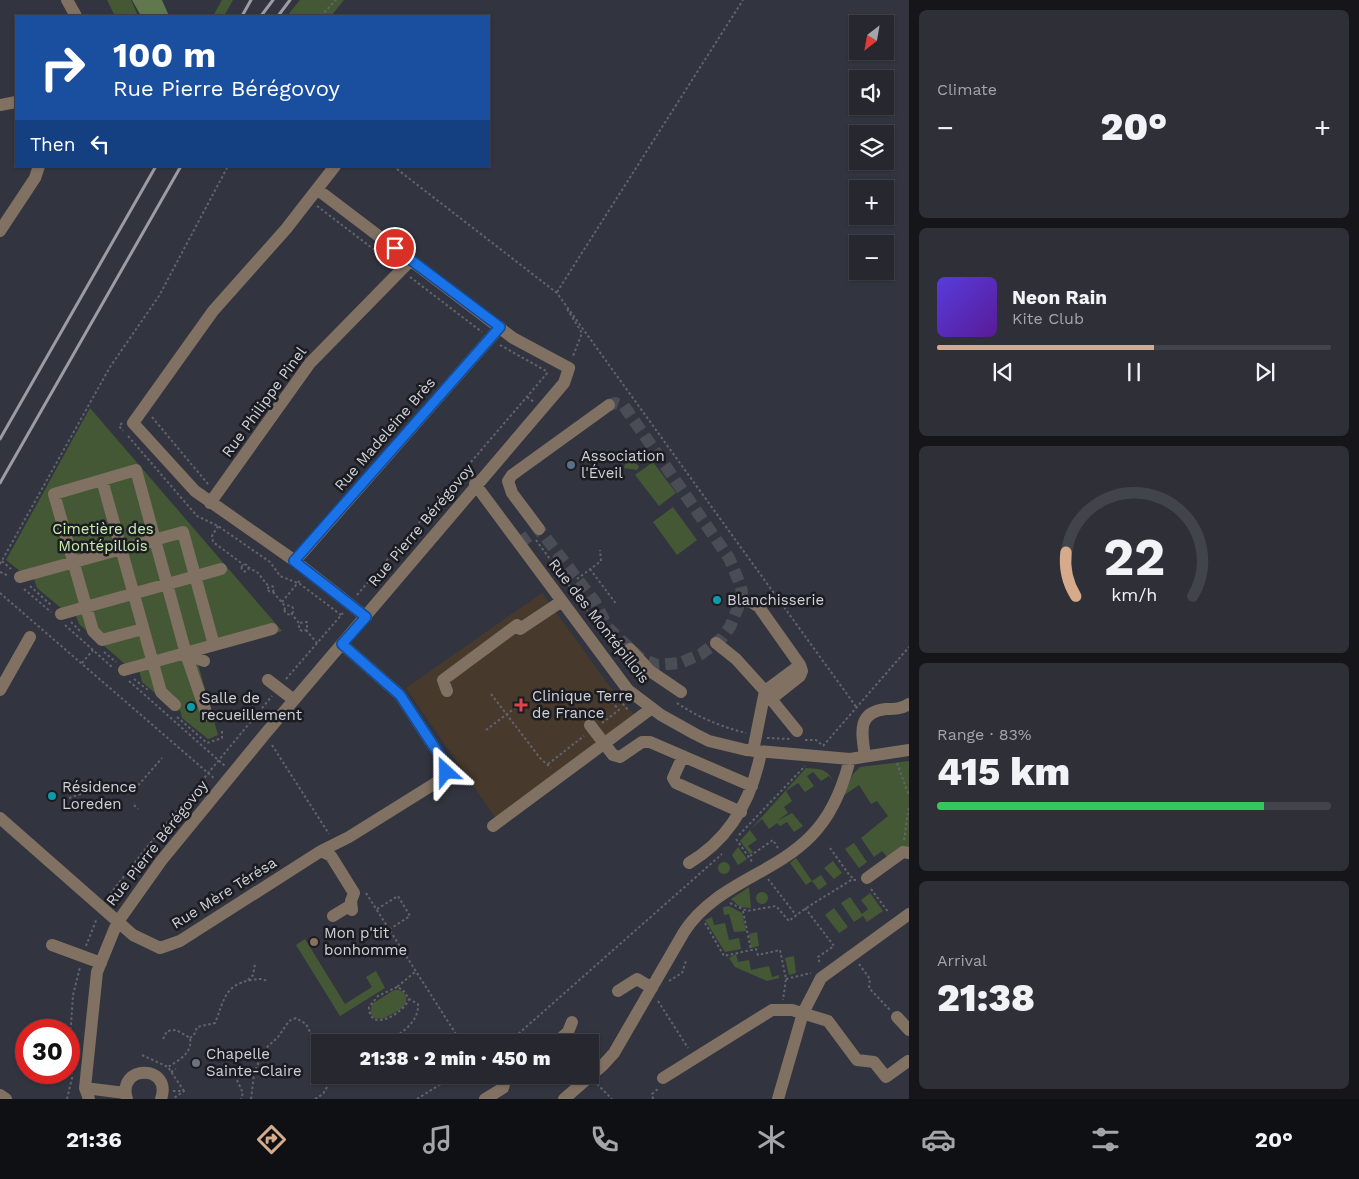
<!DOCTYPE html>
<html lang="en">
<head>
<meta charset="utf-8">
<style>
  :root { --surface:#26272f; --page:#2e2f37; --text:#f1f3f6; --muted:#a4a5aa; --line:#42444b; --accent:#d6ab8b }
  body { margin:0; font-family:"Work Sans",sans-serif; background:var(--page); color:var(--text); height:100vh; display:flex; flex-direction:column; font-size:19px; white-space:nowrap }
  * { box-sizing:border-box; margin:0 }
  p { font-size:16px; color:var(--muted) }
  .icon { flex:none; width:28px; height:28px; fill:none; stroke:currentColor; stroke-width:2; stroke-linecap:round; stroke-linejoin:round }
  .map { position:relative; flex:1; overflow:hidden }
  .panel { display:flex; flex-direction:column; gap:10px; padding:10px; background:#15151a; width:450px }
  .panel>* { flex:none }
  .banner { position:absolute; left:15px; top:15px; width:475px; height:152px; border-radius:0px; box-shadow:0 1px 4px #0004,0 0 0 1px var(--line); background:#1a4fa0; color:#fff; overflow:hidden }
  .needle { width:32px; rotate:211deg }
  .tools { position:absolute; left:849px; top:15px; display:grid; gap:10px }
  .tools a { display:grid; place-items:center; width:45px; height:45px; border-radius:0px; background:var(--surface); box-shadow:0 1px 4px #0004,0 0 0 1px var(--line); font-size:25px }
  .speed { position:absolute; left:15px; top:1019px; display:flex; gap:10px; font-size:25px; font-weight:700; text-align:center }
  .speed>* { display:grid; place-content:center; width:65px; height:65px; border-radius:50%; background:var(--surface); box-shadow:0 1px 4px #0004,0 0 0 1px var(--line); line-height:1 }
  .speed .limit { border:8px solid #d22; background:#fff; color:#111 }
  .pin { position:absolute; display:grid; place-items:center; width:42px; height:42px; color:#fff; margin:-21px; border:2px solid #fff; border-radius:50%; box-shadow:0 1px 5px #0007 }
  .me { position:absolute; width:55px; margin:-28px; rotate:336deg; stroke-linejoin:round; filter:drop-shadow(0 0 4px #0008) }
  .turn { display:flex; align-items:center; gap:18px; height:105px; padding:0 15px; font-size:22px }
  .turn .icon { width:65px; height:65px; stroke-width:2.5 }
  .turn b { display:block; font-size:35px; line-height:42px }
  .then { display:flex; align-items:center; height:48px; padding:0 15px; background:#0003; gap:10px; font-size:19px }
  .big { font-size:38px; font-weight:800; line-height:1.1 }
  .panel .widget { flex:1; display:flex; flex-direction:column; justify-content:center; gap:8px; min-width:0; padding:0 18px; border-radius:8px; background:var(--page) }
  .panel .dial { align-items:center; gap:0 }
  .dial svg { height:130px; overflow:visible; fill:none; stroke:var(--line); stroke-width:7; stroke-linecap:round; text-anchor:middle }
  .dial text { fill:var(--text); stroke:none }
  .song { display:flex; align-items:center; gap:15px }
  .cover { width:60px; height:60px; border-radius:8px; background:linear-gradient(135deg,hsl(250 70% 55%),hsl(270 70% 35%)) }
  .played { height:5px; border-radius:2px; background:linear-gradient(90deg,var(--accent) 55%,var(--line) 55%) }
  .keys { display:flex; justify-content:space-around; direction:ltr }
  .heat { display:flex; justify-content:space-between; align-items:center; font-size:28px; direction:ltr }
  .charge { height:8px; border-radius:4px; background:linear-gradient(90deg,#34c759 83%,var(--line) 0) }
  .trip { position:absolute; left:311px; top:1034px; width:288px; height:50px; border-radius:0px; background:var(--surface); box-shadow:0 1px 4px #0004,0 0 0 1px var(--line); font-weight:800; line-height:50px; text-align:center }
  .dock { display:flex; height:80px; justify-content:space-around; align-items:center; background:#0f1013; color:var(--muted) }
  .dock .icon { width:35px; height:35px }
  .dock .current { color:var(--accent) }
  .dock b { font-size:22px; color:var(--text) }
  main { display:flex; flex:1; min-height:0 }
  .map>svg:first-child { display:block }
  .medical { fill:#473a2c }
  .green { fill:#455836 }
  .forest { fill:#61774e }
  .lines { fill:none; stroke-linecap:round; stroke-linejoin:round }
  .minor-tunnel { stroke:#4a4c56; stroke-width:12; stroke-dasharray:12 6; stroke-linecap:butt }
  .path { stroke:#62646d; stroke-width:2; stroke-dasharray:2.5 2.5; stroke-linecap:butt }
  .minor { stroke:#817162; stroke-width:12 }
  .rail { stroke:#9b9ca4; stroke-width:3 }
  .route-casing { stroke:#114b97; stroke-width:12 }
  .route { stroke:#1a73e8; stroke-width:9 }
  .service-dot { fill:#5c6f8a; stroke:#1b1c21; stroke-width:2 }
  .culture-dot { fill:#0f9aa8; stroke:#1b1c21; stroke-width:2 }
  .health-dot { fill:#e0444e; stroke:#1b1c21; stroke-width:2 }
  .education-dot { fill:#8d6e63; stroke:#1b1c21; stroke-width:2 }
  .worship-dot { fill:#6b7280; stroke:#1b1c21; stroke-width:2 }
  .labels { text-anchor:middle; stroke-width:5; stroke-linejoin:round; paint-order:stroke }
  .street-label { font-size:15px; fill:#d0d1d8; stroke:#1b1c21 }
  .poi-label { font-size:15px; fill:#d0d1d8; stroke:#1b1c21; text-anchor:start }
  .park-label { font-size:15px; fill:#c9eeab; stroke:#1b1c21 }
</style>
</head>
<body>
<main>
<div class="map">
<svg width="909" height="1099" viewBox="0 0 909 1099">
  <rect width="100%" height="100%" fill="#32343f"/>
  <path class="medical" d="M542,593l66,91 32,38 -139,104 -95,-138z"/>
  <path class="green" d="M107,0h24l7,16h-23z
    M222,0h11l-9,16h-11z
    M300,0h44l-13,16h-44z
    M90,408l192,223 -79,22 -5,11 20,71 -10,4 -26,-21 -2,-8 -4,1 -34,-29 -5,-20 -11,3 -47,-41 -7,-18 -11,2 -24,-20 -6,-19 -11,2 -14,-11z
    M627,456l10,5 -1,2 3,4 -2,3 -13,-2z
    M653,462l23,31 -17,13 -24,-31z
    M673,507l24,33 -20,15 -24,-33z
    M909,761v89l-21,8 -6,-7 -8,6 -13,-19 27,-22 -11,-15 -6,3 -12,-19 -16,11 10,-22 7,-7z
    M806,768c13,1 21,0 27,13l-4,-5 -8,5 -8,-9 -6,4 7,10 -9,6 -7,-9 -12,8 6,10 -8,6 4,6 -11,8 15,-8 11,13 -9,6 -7,-10 -7,4 -3,-3 -8,6 -7,-10 -12,11 7,10 -9,6 5,6 -3,2 -10,-13z
    M854,843l13,19 -8,6 -14,-19z
    M738,847l9,12 -9,6 -6,-10z
    M796,858l16,23 9,-6 6,9 -8,6 -7,-9 -6,4 -16,-22z
    M833,861l9,12 -8,6 -10,-11z
    M718 868a6 6 0 1 1 12 0a6 6 0 1 1-12 0Z
    M749,887l2,21 -11,-1 -9,-8z
    M756 898a6 6 0 1 1 12 0a6 6 0 1 1-12 0Z
    M870,893l13,18 -16,11 -4,-6 -9,6 -13,-19 9,-6 12,17 6,-5 -7,-9z
    M729,906l13,7 4,18 -12,1 -5,-18 -5,1 -1,-8z
    M834,908l14,19 -9,6 -14,-18z
    M712,917l2,8 11,-2 4,17 10,-2 2,11 -16,3 -20,-32z
    M757,932l2,14 -8,2 -2,-14z
    M305,939l40,65 27,-17 -6,-10 10,-6 9,17 -45,28 -44,-71z
    M736,954l2,8 11,-2 2,10 18,-4 3,11 7,-2v3l-12,3 -32,-14 -6,-9z
    M794,956l2,17 -7,2 -4,-17z
    M394,990c5,0 9,0 11,5 7,12 -15,20 -23,24l-8,-1 -4,-5 2,-9z"/>
  <path class="forest" d="M132,0h30l7,16h-28z"/>
  <g class="lines">
    <path class="minor-tunnel" d="M519,543l20,-14 56,73 13,26 32,30 17,7 23,-2 21,-9 21,-16 8,-11 9,-22 3,-13 -2,-8 -11,-26 -105,-152 -9,-3 -6,2"/>
    <path class="path" d="M321,16l15,-16
      M393,166l164,127 300,415
      M317,206l76,58
      M410,277l72,55
      M557,292l186,-292
      M567,309l15,24 -9,23
      M500,345l48,27
      M527,397l7,5
      M152,417l56,67
      M122,423l-3,3 4,5
      M128,436l69,80 21,10 52,36 10,14 20,8 41,31
      M218,526l-6,10 1,6 31,23
      M536,540l83,114
      M2,561l9,8
      M0,564l110,-197 49,-71 69,-130
      M241.5 568a3.5 3.5 0 1 1 7 0a3.5 3.5 0 1 1-7 0Z
      M248,567l10,6 11,14
      M590,569l27,36
      M0,572l9,4
      M577,579l24,-18 -1,-11
      M268 589a3 3 0 1 1 6 0a3 3 0 1 1-6 0Z
      M30,586l22,20
      M24,589l27,23
      M273,592l12,14
      M0,593l215,186
      M357,595l192,-224
      M282,602l19,-23
      M284.5 610a4.5 4.5 0 1 1 9 0a4.5 4.5 0 1 1-9 0Z
      M291,613l8,10v6l3,2 5,-1v-8l-8,1
      M71,622l9,9
      M65,625l47,42
      M306,630l11,13
      M104,652l12,10
      M82,663l11,-13
      M134,679l14,11
      M286,679l57,-66
      M129,681l96,85
      M491,694l49,64 11,10
      M677,703c20,14 45,24 69,30
      M177,717l30,26 15,-5v-8
      M602,723l17,-13 -6,-7 5,-5 10,12
      M486,730l38,-29
      M767,738l23,1
      M805,740h11l5,4
      M272,745l57,89
      M823,746l86,-99
      M897,763l12,33
      M548,764l36,-28
      M135,789l27,-31
      M69,798l21,-7h23
      M134,805l4,4
      M739,835l66,-69
      M736,839l17,24
      M904,840l5,-34
      M830,848l20,28 5,3
      M750,856l23,-16 5,8
      M768,879l28,36
      M871,889l18,24
      M366,893l95,149
      M107,898l40,-51 125,-151
      M730,903l17,8 29,-5 13,15c19,-16 41,-27 62,-41h5
      M805,908l29,38 -16,11 2,7
      M377,909l21,-13 12,20 -20,13
      M743,911l8,39
      M705,923l19,33 32,-7 2,6 22,-5 6,29 -3,21
      M86,946l11,-28
      M859,964l11,15 -1,9 21,22
      M786,979l25,-6
      M248,980l5,-5 2,-11
      M669,981l13,-8 4,-12
      M397,987l-19,9 -9,11c0,27 35,6 40,-8
      M658,1001l30,47
      M190,1038l4,-3 3,-8 18,-4c9,-22 9,-38 36,-43 6,-1 11,-2 16,1
      M163,1039l4,-8 9,-1 14,8c3,15 -11,22 -22,29
      M387,1042c14,-9 32,-19 31,-38l-9,-5 -6,-9 -6,-3 18,-15
      M425,1042l14,-4 6,4
      M506,1042l11,-7 205,-181
      M142,1055l26,12 16,24
      M228,1068l8,10 7,15 -2,6
      M171,1072l5,-3
      M411,1075h7
      M597,1084l15,15
      M173,1091h11l-10,7
      M67,1099l5,-21 -3,-23 4,-60 7,-28
      M251,1099l3,-25 9,-23 15,-14 11,-16 7,-3 10,6 8,16 7,-1 7,3
      M315,1099l8,-5 11,-19
      M417,1099l38,-24
      M653,1099l-1,-5 7,-6"/>
    <path class="minor" d="M67,0l9,16
      M0,105l16,-3
      M335,166l-49,63 -73,82 -80,112 62,68 100,70 71,56
      M0,231l35,-53 4,-12
      M102,480l59,212 14,13
      M475,484l153,206 33,25 34,19 14,7 37,9 104,9 59,-9
      M210,503l100,-140 101,-103
      M539,529l-27,-36 -4,-12 4,-6 97,-70
      M295,561l205,-234
      M20,577l163,-45 31,113
      M740,600l11,2 8,5 41,58 2,6 -2,5 -29,23 26,32
      M61,614l160,-45
      M143,629l-41,11 -9,-9 -39,-137 82,-24 50,184 21,61
      M716,643l20,16 29,32
      M630,649l20,22 31,21
      M186,654l18,7
      M124,670l148,-41
      M268,680l26,20
      M0,690l30,-53
      M447,691l-4,-11 74,-55 3,4 42,-28
      M590,725l23,30 7,2 22,-15h8l102,44
      M753,751l12,-60 35,-26
      M683,756l-10,22 3,5 65,29
      M865,756c-3,-22 -9,-44 21,-47 8,0 16,0 23,-5
      M0,818l133,117 27,13 20,-7 141,-90 10,5 23,37 -3,8 1,9
      M493,826l159,-118
      M321,851l28,-14 93,-58 4,-14 -46,-70 -58,-51
      M689,863c42,-25 63,-64 72,-111
      M867,878l36,-26 6,1
      M333,916l18,-11
      M52,945l49,18
      M618,991l19,-12 15,9
      M897,1017l12,13
      M557,1042l11,-10 4,-10
      M663,1078l109,-68h20l36,11 29,39 17,2 12,15 22,-16
      M85,1088l40,5
      M0,1095l6,4
      M89,1099l-4,-11 12,-116 20,-49 44,-62 104,-127 299,-351 5,-15 -56,-30 -195,-148
      M127,1099c-11,-35 46,-35 34,0
      M485,1099l18,-11 3,-11 4,-2
      M564,1099l39,-34 11,-12 70,-121c31,-48 89,-57 127,-96 20,-20 32,-49 39,-77
      M778,1099l25,-86 18,-35 88,-64"/>
    <path class="rail" d="M242,16l9,-16
      M261,16l12,-16
      M278,16l12,-16
      M0,439l156,-273
      M0,483l181,-317"/>
  </g>
  <g class="lines">
    <g class="route-casing">
      <path id="route" d="M395,248l105,79 -206,234 72,56 -24,27 58,51 46,70v7"/>
    </g>
    <use href="#route" class="route"/>
  </g>
  <circle class="service-dot" cx="571" cy="465" r="5"/>
  <g class="culture-dot">
    <circle cx="717" cy="600" r="5"/>
    <circle cx="191" cy="707" r="5"/>
    <circle cx="52" cy="796" r="5"/>
  </g>
  <path class="health-dot" d="M518.5 697.5h5v5h5v5h-5v5h-5v-5h-5v-5h5z"/>
  <circle class="education-dot" cx="314" cy="942" r="5"/>
  <circle class="worship-dot" cx="196" cy="1063" r="5"/>
  <g class="labels">
    <g class="street-label">
      <text transform="translate(264 402) rotate(-54)" y="5">Rue Philippe Pinel</text>
      <text transform="translate(385 434) rotate(-49)" y="5">Rue Madeleine Brès</text>
      <text transform="translate(421 525) rotate(-50)" y="5">Rue Pierre Bérégovoy</text>
      <text transform="translate(599 621) rotate(52)" y="5">Rue des Montépillois</text>
      <text transform="translate(157 843) rotate(-52)" y="5">Rue Pierre Bérégovoy</text>
      <text transform="translate(224 893) rotate(-32)" y="5">Rue Mère Térésa</text>
    </g>
    <g class="poi-label">
      <text x="581" y="461">Association<tspan x="581" dy="17">l'Éveil</tspan></text>
      <text x="727" y="605">Blanchisserie</text>
      <text x="532" y="701">Clinique Terre<tspan x="532" dy="17">de France</tspan></text>
      <text x="201" y="703">Salle de<tspan x="201" dy="17">recueillement</tspan></text>
      <text x="62" y="792">Résidence<tspan x="62" dy="17">Loreden</tspan></text>
      <text x="324" y="938">Mon p'tit<tspan x="324" dy="17">bonhomme</tspan></text>
      <text x="206" y="1059">Chapelle<tspan x="206" dy="17">Sainte-Claire</tspan></text>
    </g>
    <g class="park-label">
      <text x="103" y="534">Cimetière des<tspan x="103" dy="17">Montépillois</tspan></text>
    </g>
  </g>
</svg>
<div class="tools">
<a><svg class="needle" viewBox="-14 -14 28 28"><path d="M0-13l5 13h-10z" fill="#e53935"/><path d="M0 13l5-13h-10z" fill="#a4a5aa"/></svg></a>
<a><svg class="icon" aria-label="sound" viewBox="0 0 24 24"><path d="M4 9h4l5-4v14l-5-4H4zM17 9q2 3 0 6"/></svg></a>
<a><svg class="icon" aria-label="layers" viewBox="0 0 24 24"><path d="M12 4l9 5-9 5-9-5zM3 14l9 5 9-5"/></svg></a>
<a>+</a>
<a>−</a>
</div>
<div class="speed"><div class="limit">30</div></div>
<div class="pin" style="left:395px;top:248px;background:#d93025"><svg class="icon" aria-label="arrive" viewBox="0 0 24 24"><path d="M6 21V4h12l-3 4 3 4H6"/></svg></div>
<svg class="me" style="left:446px;top:772px" viewBox="-20 -20 40 40"><path d="M0-17L14 15 0 8-14 15z" fill="#1a73e8" stroke="#fff" stroke-width="4"/></svg>
<div class="trip">21:38 · 2 min · 450 m</div>
<div class="banner">
<div class="turn"><svg class="icon" aria-label="right" viewBox="0 0 24 24"><path d="M7 20v-9h11M14 6l5 5-5 5"/></svg><div><b>100 m</b>Rue Pierre Bérégovoy</div></div>
<div class="then">Then<svg class="icon" aria-label="left" viewBox="0 0 24 24"><path d="M17 20v-9H6M10 6l-5 5 5 5"/></svg></div>
</div>
</div>
<section class="panel">
<div class="widget"><p>Climate</p>
<div class="heat"><a>−</a><b class="big">20°</b><a>+</a></div>
</div>
<div class="widget">
<div class="song"><i class="cover"></i><div><b>Neon Rain</b><p>Kite Club</p></div></div>
<div class="played"></div>
<div class="keys"><svg class="icon" aria-label="previous" viewBox="0 0 24 24"><path d="M18 5L8 12l10 7zM5 5v14"/></svg><svg class="icon" aria-label="pause" viewBox="0 0 24 24"><path d="M8 5v14M16 5v14"/></svg><svg class="icon" aria-label="next" viewBox="0 0 24 24"><path d="M6 5l10 7-10 7zM19 5v14"/></svg></div>
</div>
<div class="widget dial"><svg viewBox="0 0 100 80">
<path d="M14 69A42 42 0 1 1 86 69"/>
<path d="M14 69A42 42 0 0 1 8 42" stroke="#d6ab8b"/>
<text x="50" y="56" font-size="32" font-weight="700">22</text>
<text x="50" y="72" font-size="11">km/h</text>
</svg></div>
<div class="widget"><p>Range · 83%</p><b class="big">415 km</b><div class="charge"></div></div>
<div class="widget"><p>Arrival</p><b class="big">21:38</b></div>
</section>
</main>
<nav class="dock">
<b>21:36</b>
<svg class="icon current" aria-label="directions" viewBox="0 0 24 24"><path d="M12 3l9 9-9 9-9-9zM9 14v-3h6M13 9l2 2-2 2"/></svg>
<svg class="icon" aria-label="music" viewBox="0 0 24 24"><path d="M9 18V5l10-2v13"/><circle cx="6" cy="18" r="3"/><circle cx="16" cy="16" r="3"/></svg>
<svg class="icon" aria-label="phone" viewBox="0 0 24 24"><path d="M5 4h4l2 5-3 2q2 4 5 5l2-3 5 2v4C11 20 4 13 5 4z"/></svg>
<svg class="icon" aria-label="climate" viewBox="0 0 24 24"><path d="M12 3v18M4 7l16 10M4 17L20 7"/></svg>
<svg class="icon" aria-label="car" viewBox="0 0 24 24"><path d="M5 17H2v-5l4-1 3-4h7l3 4 3 1v5h-3M9 17h6M6 11h13"/><circle cx="7" cy="17" r="2"/><circle cx="17" cy="17" r="2"/></svg>
<svg class="icon" aria-label="filters" viewBox="0 0 24 24"><path d="M4 7h16M4 17h16"/><circle cx="9" cy="7" r="2"/><circle cx="15" cy="17" r="2"/></svg>
<b>20°</b>
</nav>
</body>
</html>
